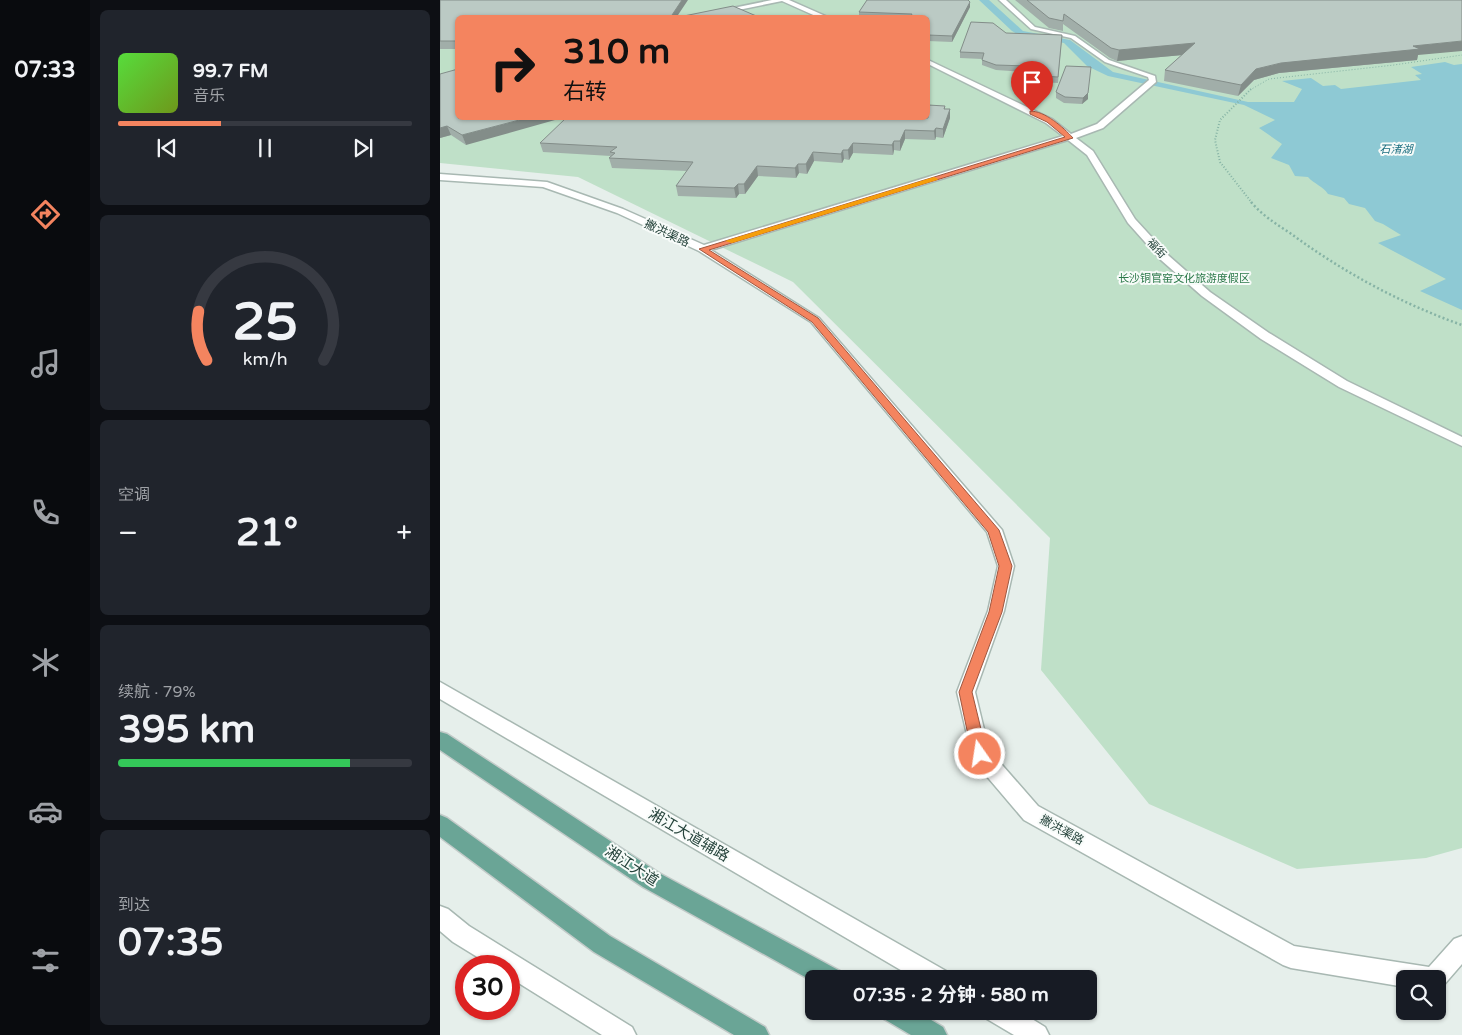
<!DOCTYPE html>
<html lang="zh">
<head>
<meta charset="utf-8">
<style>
  :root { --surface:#171b24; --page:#20242c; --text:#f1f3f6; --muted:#9ea1a6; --line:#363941; --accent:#f4845f }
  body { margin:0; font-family:"Varela Round","Noto Sans SC",sans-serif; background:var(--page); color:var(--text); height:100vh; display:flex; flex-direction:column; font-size:19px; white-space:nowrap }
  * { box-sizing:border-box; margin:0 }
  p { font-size:16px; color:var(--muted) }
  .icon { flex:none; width:28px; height:28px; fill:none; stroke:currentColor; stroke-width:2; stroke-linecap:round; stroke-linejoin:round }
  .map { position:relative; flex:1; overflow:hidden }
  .drawer { display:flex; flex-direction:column; gap:10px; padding:10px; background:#0d0f14; width:350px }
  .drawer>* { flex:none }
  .banner { position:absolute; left:15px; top:15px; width:475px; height:105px; border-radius:8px; box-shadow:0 1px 4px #0004; background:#f4845f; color:#111; overflow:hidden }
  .tools { position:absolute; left:956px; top:970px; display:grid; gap:10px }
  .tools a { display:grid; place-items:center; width:50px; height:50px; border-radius:8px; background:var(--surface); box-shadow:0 1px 4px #0004; font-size:25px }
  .speed { position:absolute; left:15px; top:955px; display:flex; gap:10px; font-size:25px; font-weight:700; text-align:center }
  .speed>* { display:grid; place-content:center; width:65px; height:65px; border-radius:50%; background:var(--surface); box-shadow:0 1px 4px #0004; line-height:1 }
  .speed .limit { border:8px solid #d22; background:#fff; color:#111 }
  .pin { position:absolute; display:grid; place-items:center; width:42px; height:42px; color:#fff; margin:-51px -21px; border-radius:50% 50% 50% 0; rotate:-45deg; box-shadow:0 0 5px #0007 }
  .pin .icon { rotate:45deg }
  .me { position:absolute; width:55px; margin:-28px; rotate:347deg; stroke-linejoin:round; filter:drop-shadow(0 0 4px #0008) }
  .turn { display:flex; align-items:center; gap:18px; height:105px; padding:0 25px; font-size:22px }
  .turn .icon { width:65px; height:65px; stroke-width:2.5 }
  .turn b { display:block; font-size:35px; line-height:42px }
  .big { font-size:38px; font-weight:700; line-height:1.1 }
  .drawer .card { flex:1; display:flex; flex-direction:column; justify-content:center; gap:8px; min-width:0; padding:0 18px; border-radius:8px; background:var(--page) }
  .drawer .dial { align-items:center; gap:0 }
  .dial svg { height:130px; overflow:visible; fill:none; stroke:var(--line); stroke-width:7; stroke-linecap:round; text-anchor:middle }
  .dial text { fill:var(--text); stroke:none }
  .song { display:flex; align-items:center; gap:15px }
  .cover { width:60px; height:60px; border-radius:8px; background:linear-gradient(135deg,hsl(110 70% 55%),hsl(80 70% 35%)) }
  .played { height:5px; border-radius:2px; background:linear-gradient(90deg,var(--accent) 35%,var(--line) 35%) }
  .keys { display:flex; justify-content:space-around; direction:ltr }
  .heat { display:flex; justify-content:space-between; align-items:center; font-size:28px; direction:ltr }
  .charge { height:8px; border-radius:4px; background:linear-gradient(90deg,#34c759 79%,var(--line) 0) }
  .trip { position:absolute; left:365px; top:970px; width:292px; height:50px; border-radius:8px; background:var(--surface); box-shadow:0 1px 4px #0004; font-weight:700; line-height:50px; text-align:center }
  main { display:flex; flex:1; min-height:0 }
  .tabs { display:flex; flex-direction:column; width:90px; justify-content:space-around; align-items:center; background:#090b0e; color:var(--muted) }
  .tabs .icon { width:35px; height:35px }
  .tabs .on { color:var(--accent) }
  .tabs b { font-size:22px; color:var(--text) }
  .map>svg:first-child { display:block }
  .green { fill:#bfe0c8; fill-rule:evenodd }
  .water { fill:#8ec9d4 }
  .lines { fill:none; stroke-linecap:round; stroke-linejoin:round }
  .minor-casing { stroke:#a8b8b2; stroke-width:3 }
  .major-casing { stroke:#c2cac8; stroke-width:3 }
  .path-far2 { stroke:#86b3a5; stroke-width:1; stroke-dasharray:1 2; stroke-linecap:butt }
  .path-far1 { stroke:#86b3a5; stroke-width:2; stroke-dasharray:1 2; stroke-linecap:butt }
  .path { stroke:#86b3a5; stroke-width:2.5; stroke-dasharray:2 2.5; stroke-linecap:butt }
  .minor { fill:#fff; fill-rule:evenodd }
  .major { fill:#6aa596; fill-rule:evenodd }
  .wall { fill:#a1aea9 }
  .shaded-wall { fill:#838d89 }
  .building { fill:#bbcac4; stroke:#838d89 }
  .route { fill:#f4845f; stroke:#9f563e }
  .slow { fill:#f59e0b }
  .labels { text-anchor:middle; stroke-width:4; stroke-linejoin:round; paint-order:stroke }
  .far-water-label { font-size:11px; font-style:italic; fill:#1c6f80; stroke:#f7fbf9 }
  .far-street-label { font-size:11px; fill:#24423a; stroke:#f7fbf9 }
  .far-park-label { font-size:11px; fill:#2d7a4b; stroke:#f7fbf9 }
  .street-label { font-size:12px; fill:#24423a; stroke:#f7fbf9 }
  .near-street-label { font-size:15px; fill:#24423a; stroke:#f7fbf9 }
</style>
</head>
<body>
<main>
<nav class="tabs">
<b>07:33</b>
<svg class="icon on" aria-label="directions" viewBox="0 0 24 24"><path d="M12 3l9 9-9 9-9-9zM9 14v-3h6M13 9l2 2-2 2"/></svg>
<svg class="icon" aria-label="music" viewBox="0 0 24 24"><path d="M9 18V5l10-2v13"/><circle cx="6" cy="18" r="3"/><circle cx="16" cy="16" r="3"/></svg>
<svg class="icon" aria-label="phone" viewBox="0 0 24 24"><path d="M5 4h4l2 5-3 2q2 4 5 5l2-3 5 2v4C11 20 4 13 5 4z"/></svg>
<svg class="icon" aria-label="climate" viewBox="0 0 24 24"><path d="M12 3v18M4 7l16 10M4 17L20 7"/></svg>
<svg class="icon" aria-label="car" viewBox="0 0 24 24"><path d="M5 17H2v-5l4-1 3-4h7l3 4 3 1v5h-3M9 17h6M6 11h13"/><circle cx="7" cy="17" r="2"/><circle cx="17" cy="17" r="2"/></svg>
<svg class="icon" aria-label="filters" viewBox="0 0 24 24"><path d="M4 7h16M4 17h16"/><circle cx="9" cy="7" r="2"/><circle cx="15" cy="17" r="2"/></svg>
</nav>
<section class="drawer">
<div class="card">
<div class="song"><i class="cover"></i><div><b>99.7 FM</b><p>音乐</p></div></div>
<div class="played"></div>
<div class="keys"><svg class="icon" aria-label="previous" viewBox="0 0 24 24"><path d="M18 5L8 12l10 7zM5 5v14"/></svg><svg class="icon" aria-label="pause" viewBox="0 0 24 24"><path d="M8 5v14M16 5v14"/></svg><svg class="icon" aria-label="next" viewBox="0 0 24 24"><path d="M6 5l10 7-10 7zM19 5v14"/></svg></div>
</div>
<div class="card dial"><svg viewBox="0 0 100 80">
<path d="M14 69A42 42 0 1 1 86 69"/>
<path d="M14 69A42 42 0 0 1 9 39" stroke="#f4845f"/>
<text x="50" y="56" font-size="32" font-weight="700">25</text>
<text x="50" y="72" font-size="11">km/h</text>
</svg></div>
<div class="card"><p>空调</p>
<div class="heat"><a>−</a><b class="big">21°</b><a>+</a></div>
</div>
<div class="card"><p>续航 · 79%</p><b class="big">395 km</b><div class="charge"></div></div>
<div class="card"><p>到达</p><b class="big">07:35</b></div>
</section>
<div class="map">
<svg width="1022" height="1035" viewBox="0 0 1022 1035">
  <rect width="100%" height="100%" fill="#e6efeb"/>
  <path class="green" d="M0,0h1022v848l-36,10 -129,11 -148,-65 -108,-134 9,-132 -257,-256 -215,-105 -138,-14zM18,18h470v100h-470z"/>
  <path class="water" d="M539,0h10l34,31 47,9 43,32 135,30h46l8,-13 -20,-8 29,-3 12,8 12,-1 6,4 80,-9 -6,-5 7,-1 -11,-7 34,-5 9,3 8,-1v246l-42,-19 26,-12 -68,-36 23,-8 -18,-11 -8,-3 -10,-13 -16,-4 -5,-6 -16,-4c-5,-8 -14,-10 -20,-17l-13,-1 -6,-11 -18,-7 11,-14 -23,-16 16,-8 -31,-15 -136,-29 -21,-10 -23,-23 -45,-8 -7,-4z"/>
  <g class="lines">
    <g class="minor-casing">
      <path id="minor" d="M332,0h17l41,18h-10l-38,-17 -83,17h-15z
        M559,0h7l29,27 40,9 34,24 46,16 1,6 -53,46 -27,10 17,13 42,68 34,37 41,36 59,41 78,48 115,56v9l-123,-59 -78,-48 -59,-43 -41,-36 -33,-37 -41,-68 -19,-15 -357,110 108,68 183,212 12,36 -10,45 -29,81 14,58 49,56 256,140 135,21 25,-28 8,-3v28l-20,23 -4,2v-10h-33v8l-114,-19 -8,-3 -259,-145 -51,-60 -16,-68 31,-81 10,-45 -11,-34 -176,-210 -112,-71 -82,-38 -74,-26 -103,-7v-6l107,8 76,27 81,36 359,-109 -17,-13 -118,-59v-4l124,59 19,15 26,-10 52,-44 -1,-3 -43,-15 -34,-24 -40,-9z
        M0,682l506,289 3,8h-33l-476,-280z
        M0,906l8,3 21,17 163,101 4,8h-34l-93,-58v-11h-17l-39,-24 -13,-11z
        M543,1011h36l26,16 4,8h-35l-27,-16z"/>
    </g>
    <g class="major-casing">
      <path id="major" d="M0,732l7,2 212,139 181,98 3,8h-29v3l-171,-95 -203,-137z
        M0,815l7,3 163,118 155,91 4,8h-35l-140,-83 -154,-115z
        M440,1011h36l27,16 4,8h-36l-27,-16z"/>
    </g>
    <path class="path-far2" d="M810,90l19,-11 125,-14 68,-10"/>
    <path class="path-far1" d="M811,89l-31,31 -5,20 5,22 32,41"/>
    <path class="path" d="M811,202c11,13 25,22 39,31 53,39 110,70 172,92"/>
    <use href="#minor" class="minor"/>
    <use href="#major" class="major"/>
  </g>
  <path class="wall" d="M0,0l237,17 84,1h-303v31h-18z
    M575,0h447l-44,55 -1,5 -138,13 -25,7 -16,16 -74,-15 1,-11 17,-15 -65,6 -7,-3 -47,-34v7l-14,-3z
    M530,2v5l-18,35 -24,-1v-23l-69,-1v-5z
    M566,33l56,2 -4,48 -33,-2 1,-9 -30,-2 -14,-5v-6l-22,-1v-6z
    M0,74l26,71 -15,-10 -11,3z
    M616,92l32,7 -6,5 -18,-1 -8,-5z
    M505,106v3l5,9 -7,20 -7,-1 -1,3 -30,-1 -5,12 -6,-1 -1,5 -40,-2 -4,7 -5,-1 -2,4 -28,-2 -7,13 -8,-1 -3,5 -38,-2 -13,18h-6l-3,4 -58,-2 -2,-10 11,-15 -75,-3 -3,-10 2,-2 -68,-4 -3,-9z"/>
  <path class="shaded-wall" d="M242,0h6l-12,18h-6z
    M530,2v5l-18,35v-6z
    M1022,41v10l-44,4 -1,5 -138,13 -25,7 -16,16 3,-11 15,-16 25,-6 132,-17z
    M755,43l-1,11 -77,7 2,-11z
    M648,93v6l-6,5 1,-6z
    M510,109v9l-7,20v-9z
    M87,118h35l-96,27 -4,-10z
    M7,126l4,9 -11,3v-10z
    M496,128v9l-1,3 -1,-9z
    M465,130v9l-5,12v-10z
    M454,141v9l-1,5 -1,-10z
    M413,143v10l-4,7 -1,-10z
    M403,150l1,9 -2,4 -1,-9z
    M373,152l1,9 -7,13 -1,-10z
    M358,164l1,9 -3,5 -1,-10z
    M317,166l1,10 -13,18 -1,-10z
    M298,184l1,10 -3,4 -2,-10z"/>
  <path class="building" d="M0,0h242l-12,18h-212v23h-18z
    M427,0h101l2,2 -18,34 -24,-1v-17h-18l2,-4 -53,-2z
    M587,0h435v41l-49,5 7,3 -139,14 -25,6 -15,16 -76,-15 30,-27 -76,7 -8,-2 -47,-34 -1,7 -14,-3z
    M293,6l28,12h-87z
    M531,22l22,1 13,10 56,2 -4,42 -33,-2 2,-9 -31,-1 -14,-5 2,-7 -24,-1z
    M626,66l25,1 -3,26 -5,5 -18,-1 -9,-5z
    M18,69v49h69l-65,17 -15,-9 -7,2v-54z
    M488,105l17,1 -1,3h6l-7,20 -7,-1 -2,3 -29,-1 -5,11h-6l-2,4 -39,-2 -5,7h-5l-2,4 -28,-2 -7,12h-8l-3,4 -38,-2 -13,18h-6l-4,4 -58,-2 17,-24 -84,-4 6,-5 -5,-1 7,-5 -77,-4 26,-25h362z"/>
  <path class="route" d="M590,111c15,0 33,16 43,27l-364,112 109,68 181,212 13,36 -10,46 -30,80 15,62 -2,5 -5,1 -6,-1 -2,-5 -13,-62 30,-80 10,-46 -11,-34 -176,-210 -113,-73 366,-112 -18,-15 -17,-8z"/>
  <path class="slow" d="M494,177l4,2 -1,1 -205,63 -7,-2z"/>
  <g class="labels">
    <g class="far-water-label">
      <text x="956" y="153">石渚湖</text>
    </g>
    <g class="far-street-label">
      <text transform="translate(717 248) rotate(47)" y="4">福街</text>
    </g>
    <g class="far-park-label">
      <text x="744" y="282">长沙铜官窑文化旅游度假区</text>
    </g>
    <g class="street-label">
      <text transform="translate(227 233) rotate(25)" y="4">撇洪渠路</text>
      <text transform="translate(622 830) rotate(29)" y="4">撇洪渠路</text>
    </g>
    <g class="near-street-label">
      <text transform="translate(249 835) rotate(30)" y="5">湘江大道辅路</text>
      <text transform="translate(192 866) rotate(33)" y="5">湘江大道</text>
    </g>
  </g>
</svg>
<div class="tools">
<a><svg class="icon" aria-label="search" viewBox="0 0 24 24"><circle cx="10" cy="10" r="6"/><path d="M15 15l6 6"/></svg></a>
</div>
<div class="speed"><div class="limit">30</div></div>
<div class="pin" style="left:592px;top:112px;background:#d93025"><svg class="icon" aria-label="arrive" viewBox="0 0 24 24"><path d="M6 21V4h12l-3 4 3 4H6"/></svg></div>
<svg class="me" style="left:540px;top:754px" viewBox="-20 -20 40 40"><circle r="17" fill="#f4845f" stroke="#fff" stroke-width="3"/><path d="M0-11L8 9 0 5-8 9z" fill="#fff"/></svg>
<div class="trip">07:35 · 2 分钟 · 580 m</div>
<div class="banner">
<div class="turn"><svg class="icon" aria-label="right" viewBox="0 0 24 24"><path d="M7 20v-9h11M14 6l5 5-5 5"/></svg><div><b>310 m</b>右转</div></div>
</div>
</div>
</main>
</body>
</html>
